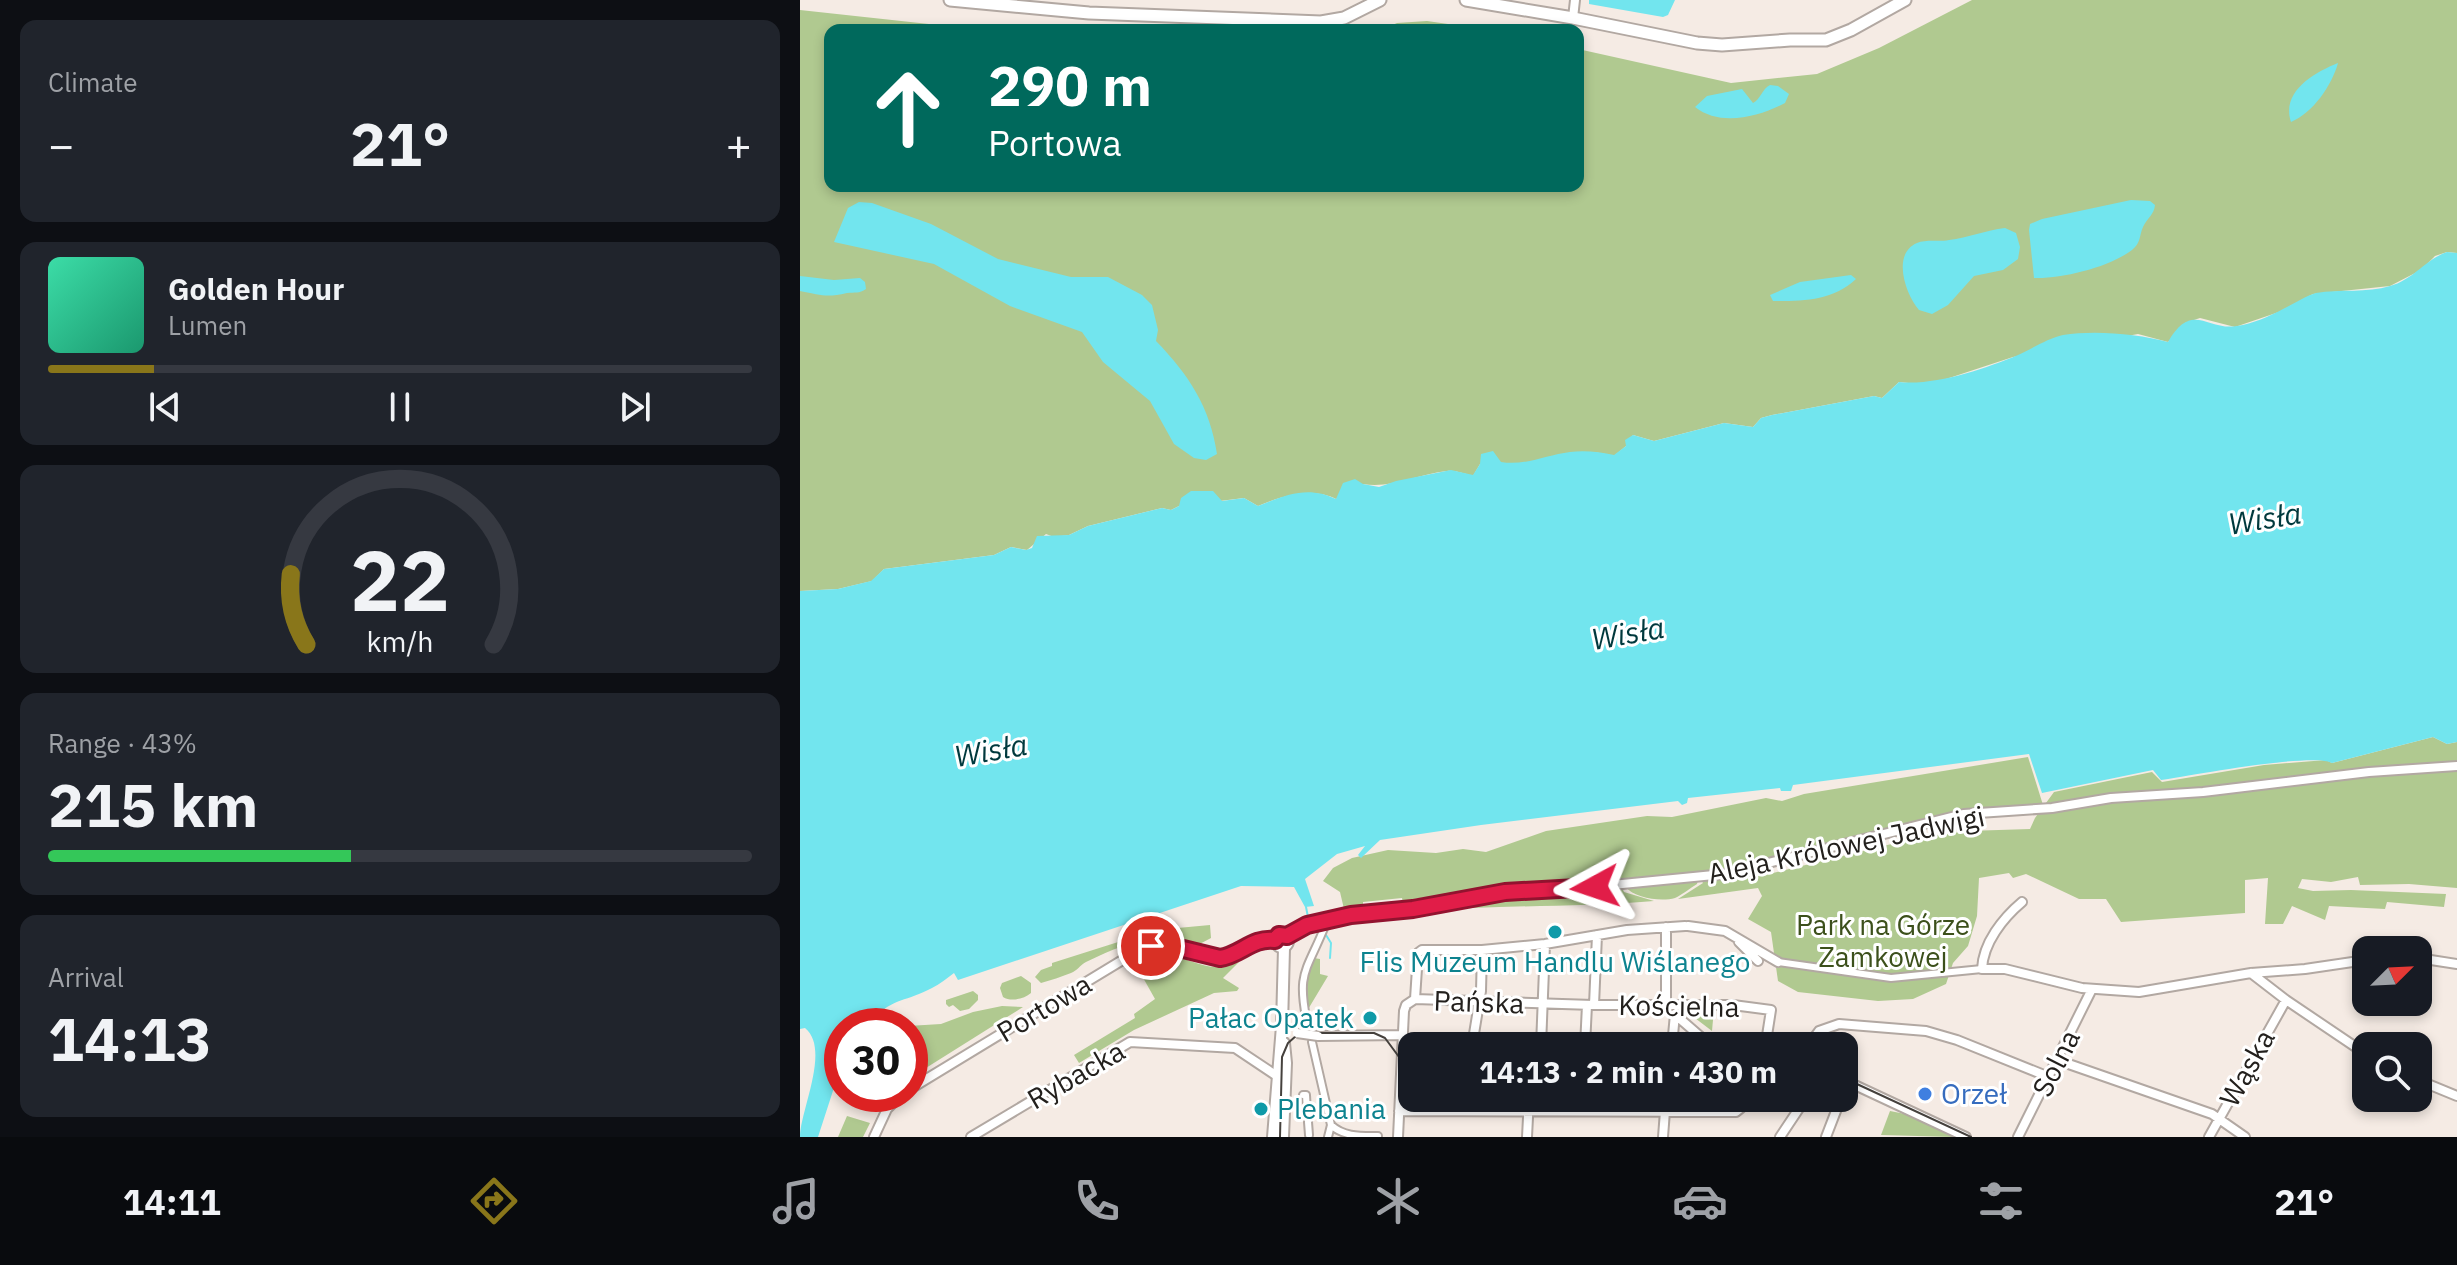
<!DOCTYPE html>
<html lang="en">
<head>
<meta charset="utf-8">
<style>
  :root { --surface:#171b24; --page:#20242c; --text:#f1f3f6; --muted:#9ea1a6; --line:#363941; --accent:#89761a }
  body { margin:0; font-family:"IBM Plex Sans",sans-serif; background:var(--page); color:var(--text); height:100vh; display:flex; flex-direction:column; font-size:30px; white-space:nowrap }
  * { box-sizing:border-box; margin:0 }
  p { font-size:26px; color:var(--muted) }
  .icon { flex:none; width:44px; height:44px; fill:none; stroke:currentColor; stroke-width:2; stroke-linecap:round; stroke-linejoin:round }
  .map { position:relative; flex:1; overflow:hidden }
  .sheet { display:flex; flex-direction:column; gap:20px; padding:20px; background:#0d0f14; width:800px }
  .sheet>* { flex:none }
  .banner { position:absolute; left:24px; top:24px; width:760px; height:168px; border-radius:16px; box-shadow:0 4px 12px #0003; background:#00695c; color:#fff; overflow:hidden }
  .needle { width:52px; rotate:66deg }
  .fabs { position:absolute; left:1552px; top:936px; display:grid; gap:16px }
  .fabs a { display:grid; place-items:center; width:80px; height:80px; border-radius:16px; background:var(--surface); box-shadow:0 4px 12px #0003; font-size:40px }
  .speed { position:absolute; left:24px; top:1008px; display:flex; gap:16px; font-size:40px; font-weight:700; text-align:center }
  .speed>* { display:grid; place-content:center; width:104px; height:104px; border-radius:50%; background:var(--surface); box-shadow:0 4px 12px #0003; line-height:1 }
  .speed .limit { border:12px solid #d22; background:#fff; color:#111 }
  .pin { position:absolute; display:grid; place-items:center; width:68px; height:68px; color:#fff; margin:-34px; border:4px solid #fff; border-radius:50%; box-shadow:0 2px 8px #0007 }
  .me { position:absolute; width:88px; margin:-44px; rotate:265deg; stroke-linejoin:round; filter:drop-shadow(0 0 6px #0008) }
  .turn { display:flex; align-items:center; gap:28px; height:168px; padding:0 32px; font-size:36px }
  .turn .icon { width:104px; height:104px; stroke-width:2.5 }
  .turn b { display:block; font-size:56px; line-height:68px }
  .big { font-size:60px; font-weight:700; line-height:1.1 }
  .sheet .card { flex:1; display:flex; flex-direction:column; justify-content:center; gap:12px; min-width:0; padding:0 28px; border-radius:16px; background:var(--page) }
  .sheet .dial { align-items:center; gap:0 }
  .dial svg { height:208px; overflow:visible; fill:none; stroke:var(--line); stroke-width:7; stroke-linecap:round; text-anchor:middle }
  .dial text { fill:var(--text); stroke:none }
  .song { display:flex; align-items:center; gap:24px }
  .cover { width:96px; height:96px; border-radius:12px; background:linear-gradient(135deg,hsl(160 70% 55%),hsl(160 70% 35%)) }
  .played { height:8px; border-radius:4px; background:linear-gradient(90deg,var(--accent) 15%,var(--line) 15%) }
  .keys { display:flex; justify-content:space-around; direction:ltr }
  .heat { display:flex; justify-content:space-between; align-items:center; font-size:44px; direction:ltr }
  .charge { height:12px; border-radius:6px; background:linear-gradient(90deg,#34c759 43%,var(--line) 0) }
  .trip { position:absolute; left:598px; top:1032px; width:460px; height:80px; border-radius:16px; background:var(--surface); box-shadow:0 4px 12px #0003; font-weight:700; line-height:80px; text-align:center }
  .tabs { display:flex; height:128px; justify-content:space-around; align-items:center; background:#090b0e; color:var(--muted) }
  .tabs .icon { width:56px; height:56px }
  .tabs .on { color:var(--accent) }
  .tabs b { font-size:36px; color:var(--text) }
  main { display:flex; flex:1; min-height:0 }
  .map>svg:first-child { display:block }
  .green { fill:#b0c990 }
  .water { fill:#72e5ee }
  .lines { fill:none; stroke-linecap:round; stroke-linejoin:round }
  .stream { stroke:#72e5ee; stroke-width:2 }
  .pedestrian-casing { stroke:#b2a8a2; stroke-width:10 }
  .minor-casing { stroke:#b2a8a2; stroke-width:12 }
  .tertiary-casing { stroke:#b2a8a2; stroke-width:14 }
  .secondary-casing { stroke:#b2a8a2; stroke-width:15 }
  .pedestrian { stroke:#fff; stroke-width:6 }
  .minor { stroke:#fff; stroke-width:8 }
  .tertiary { stroke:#fff; stroke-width:10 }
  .secondary { stroke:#fff; stroke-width:11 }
  .tram { stroke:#45413d; stroke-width:2 }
  .minor-bridge-casing { stroke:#b2a8a2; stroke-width:12; stroke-linecap:butt }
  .minor-bridge { stroke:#fff; stroke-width:8 }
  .route-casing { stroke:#92132f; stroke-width:20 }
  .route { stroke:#e11d48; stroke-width:14 }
  .culture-dot { fill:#0f9aa8; stroke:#fff; stroke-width:3 }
  .shop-dot { fill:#3f7fe0; stroke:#fff; stroke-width:3 }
  .labels { text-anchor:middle; stroke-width:6; stroke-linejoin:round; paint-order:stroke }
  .street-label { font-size:28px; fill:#23201d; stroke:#fff }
  .park-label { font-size:28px; fill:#3c501b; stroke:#fff }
  .culture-label { font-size:28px; fill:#0d838f; stroke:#fff }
  .shop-label { font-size:28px; fill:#366cbe; stroke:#fff; text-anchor:start }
  .water-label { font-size:30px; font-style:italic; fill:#00393d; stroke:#fff }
</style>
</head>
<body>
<main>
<section class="sheet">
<div class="card"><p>Climate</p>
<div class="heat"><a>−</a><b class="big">21°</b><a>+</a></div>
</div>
<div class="card">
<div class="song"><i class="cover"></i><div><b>Golden Hour</b><p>Lumen</p></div></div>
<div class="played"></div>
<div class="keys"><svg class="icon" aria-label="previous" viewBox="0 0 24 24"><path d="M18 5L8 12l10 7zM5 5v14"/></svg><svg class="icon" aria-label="pause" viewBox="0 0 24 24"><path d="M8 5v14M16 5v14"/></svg><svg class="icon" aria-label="next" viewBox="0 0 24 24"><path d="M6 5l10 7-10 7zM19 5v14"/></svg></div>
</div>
<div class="card dial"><svg viewBox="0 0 100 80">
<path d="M14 69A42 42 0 1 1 86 69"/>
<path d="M14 69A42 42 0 0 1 8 42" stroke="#89761a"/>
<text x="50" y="56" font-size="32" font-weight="700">22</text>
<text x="50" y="72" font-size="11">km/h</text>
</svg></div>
<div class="card"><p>Range · 43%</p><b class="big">215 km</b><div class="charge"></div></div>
<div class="card"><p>Arrival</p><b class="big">14:13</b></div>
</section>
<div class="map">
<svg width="1657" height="1137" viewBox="0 0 1657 1137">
  <rect width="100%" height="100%" fill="#f5ebe4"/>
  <path class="green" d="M1172,0h485v253l-10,-1 -12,4 -14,14 -31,16 -77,8 -34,18 -44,15 -35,-9 -15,5 -17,19 -30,-8 -125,23 -76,25 -19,2 -19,-2 -17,16 -8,-2 -102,19 -11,3 -8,9 -29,-4 -70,18 -21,-6 -7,11 -12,10c-39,-11 -59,4 -95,8 -13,1 -25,-1 -39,0l-7,12c-8,-2 -18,-6 -26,-5 -28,3 -57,18 -84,13l-27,15c-23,-12 -55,-3 -78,7l-14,-8 -65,8 -8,4 -9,-2 -74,18 -19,9 -15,2 -8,-3 -19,16 -16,-3 -17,8 -110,14 -12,12 -34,8 -38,2v-581l184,20h-154v156h748v-137l153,34 86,-9 62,-26z
    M627,21l63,9h-109l16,-7z
    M1633,737l14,7 10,-2v146l-48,-4 -49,1 -2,-8 -27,5 -29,-3 -4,9 15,3 38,-1 95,4 -2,13 -57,-5 -2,7 -56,-3 -4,14 -33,-14 -9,18h-18l3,-46 -23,2v33l-124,9 -15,-23h-27l-53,-25 -13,4 -4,-5 -30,5 -2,38 -9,30 -15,17 -7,21 -33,15 -35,2 -80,-9 -20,-11 -7,-49 -23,-13 14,-23 -4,-8 -80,11 25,-16 -2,-3 49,-10 2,5 9,1 155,-38 51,-7 63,-2 5,-11 19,-26 98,-20 10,10 102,-17 62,-5 6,3z
    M1228,757l15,48 -65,4 -256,62 -210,17 -49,9 -1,-5 -48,7v4l-11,1 -1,-6 -39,4v6l-19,1 -4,-17 -17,-11 10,-13 19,-10 36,-8 48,3 27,-4 23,3 60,-21 101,-15 25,1 94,-19 16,3 22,-7z
    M898,880l-1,4c-7,4 -15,11 -22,14 -14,4 -41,0 -49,-11z
    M822,888l2,4 30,9c-78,7 -157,3 -236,11l80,-16z
    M410,925l1,13 -17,9c-43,-14 -69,-4 -108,15 -6,3 -9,9 -15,11 -10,4 -20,7 -30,10l-6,-6 6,-7 11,-4v-3l104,-33z
    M366,954c27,5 46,22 74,7l-17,17 16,10 -2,3 -23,2 -80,37 -55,33 -5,-8 61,-37 -1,-4 21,-15 -18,-32z
    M514,958l6,1v15l8,2 -21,35 -3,-30z
    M221,976l10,7v10c-7,6 -20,9 -28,4l-3,-9 2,-5z
    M173,991l5,4v5l-9,9 -9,2 -7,-6 -4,2 -3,-3v-4z
    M202,1006l21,1 -113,71v-42l10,2 3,-2 -13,-3 -2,-7 33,-2 32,-12z
    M894,1009h20l-2,22 -21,-16z
    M1090,1111l15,3 49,23 -73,-2z
    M47,1116l23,7 -7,14h-25z"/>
  <path class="water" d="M789,0h86l-7,15 -5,2 -74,-13z
    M1538,63c-6,22 -25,50 -47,59 -10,-30 22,-49 47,-59z
    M970,85l8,1 11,8 -4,9c-26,14 -65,24 -90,4l12,-11 35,-7 11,14c7,-3 9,-14 17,-18z
    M1331,200l19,1 5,4c-1,10 -8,13 -12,22 -4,9 -2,16 -11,23 -22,17 -70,29 -98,28l-5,-48 1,-6 12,-5z
    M59,202l13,1 59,21 67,35 73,18h37l34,18 10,10 6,25 -2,11c33,34 54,66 61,113l-11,6 -12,-2 -20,-14 -24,-43 -47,-39 -21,-30 -72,-26 -76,-42 -100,-22 14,-34z
    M1205,228l11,5 4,14 -2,12 -15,11 -29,6 -26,29 -16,9 -13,-4c-13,-15 -28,-56 -2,-67 9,-4 22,-1 32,-3 19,-2 37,-10 56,-12z
    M1647,252l10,1v489l-10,2 -14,-7 -101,26c-19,-11 -142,13 -171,17l-8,-10 -111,23 -13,-39 -236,31 -2,6h-10l-1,-3 -92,10 -1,5 -5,2 -4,-4 -197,24 -101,15 -19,18 -3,-3 7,-9 -28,8 -32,25 9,27 -9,1 -11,-20 -53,-1 -283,94 -4,-7c-7,5 -14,11 -22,15 -28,15 -42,9 -65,38h-25v37l-24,74h-18c0,-26 31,-88 5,-109l-5,1v-438l38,-2 33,-8 13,-12 110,-14 17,-8 15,3 6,-2 5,-12 32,-1 19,-9 74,-18 9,2 8,-4 2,-8 10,-7h22l9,10 22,-3 14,8c27,-11 50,-21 78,-7l7,-16 12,-4 8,5 16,3 17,-6 55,-11 22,5 7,-11 1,-10 12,-3 8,11c24,4 45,-7 69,-10 15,-2 30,0 44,3l12,-9 -1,-6 8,-5 21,6 70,-18 29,4 8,-9 11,-3 102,-19 8,2 17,-16c35,4 86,-13 119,-27 14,-6 30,-17 45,-20 32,-5 75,-1 105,7 24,-42 39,-11 69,-16 15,-2 33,-10 46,-17 11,-5 22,-13 33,-16 24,-4 51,0 74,-7 23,-6 36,-27 57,-34z
    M1051,275l5,4c-24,22 -51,22 -83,22l-3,-6 30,-13z
    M0,276l34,4 26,-2 5,4 1,7c-7,5 -11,3 -19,4 -21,5 -26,2 -47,-2z"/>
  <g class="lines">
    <path class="stream" d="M506,907l3,15
      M510,930l10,1
      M526,935l5,8 -1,15"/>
    <g class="pedestrian-casing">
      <path id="pedestrian" d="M978,962l113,16 91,-9
        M508,1027c-12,-55 -2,-54 17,-101
        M512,1042l19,83c13,12 29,11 47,11
        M503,1095h3l1,17
        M508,1122l1,13
        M528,1137l3,-12"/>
    </g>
    <g class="minor-casing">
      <path id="minor" d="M773,18l2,-18
        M1222,902c-19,16 -39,41 -40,67h23l77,19 57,4 112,-19 54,-4 61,-9
        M888,926l37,5 53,31
        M475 941a7 7 0 1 1 14 0a7 7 0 1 1-14 0Z
        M487,936l13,-8 35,-10 78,-9 92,-17h36l183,-18 240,-60 88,-6 59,-10 92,-6 166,-20 88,-6
        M939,942l19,19
        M1618,958l39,6
        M1451,973l35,27 80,54
        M615,999l178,6h140l38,5 -5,32 -4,4
        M615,999l3,-46 4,-3h60l63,-6 82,-14 58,-4
        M794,1005l3,-70
        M866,1005v-78
        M875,1017l4,1 30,26
        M518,1036l84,-1
        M672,1046l9,-55 1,-41
        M741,1046l4,-102
        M785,1046l2,-41
        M872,1046l3,-32
        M907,1046l12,-4 29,4
        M1008,1046l11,-15 20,-7 87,7 31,9 92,37
        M1257,1060l155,54 33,23
        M1044,1080l122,57
        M1618,1080l39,16
        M110,1089l229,-139c34,-12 52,11 82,8 22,-2 28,-21 54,-18
        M599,1111l337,1 5,-4 3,-10
        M667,1111l1,-13
        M783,1111v-13
        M74,1137l13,-28 15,-15
        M171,1137l159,-95 105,6 42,28
        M598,1137l6,-126 2,-6 9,-6
        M727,1137l2,-39
        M863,1137l3,-39
        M980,1137l26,-39
        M1026,1137l15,-39
        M1218,1137l74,-148
        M1409,1137l77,-137"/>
    </g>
    <g class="tertiary-casing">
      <path id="tertiary" d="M473,1137l9,-111 2,-78
        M483,1137l3,-74 -2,-20"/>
    </g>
    <g class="secondary-casing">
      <path id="secondary" d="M150,0l139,13 232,9 23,-4 36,-18
        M666,0l107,18 124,25 25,2 68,-5h36l25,-10 54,-30"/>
    </g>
    <use href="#pedestrian" class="pedestrian"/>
    <use href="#minor" class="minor"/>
    <use href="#tertiary" class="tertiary"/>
    <use href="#secondary" class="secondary"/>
    <path class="tram" d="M902,1046l18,-5 36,5
      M1044,1078l127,59
      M480,1137l2,-80 6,-14 8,-7 11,-3h67l11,5 17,23 10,8"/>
    <g class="minor-bridge-casing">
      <path id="minor-bridge" d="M497,1033l21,3"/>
    </g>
    <use href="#minor-bridge" class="minor-bridge"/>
  </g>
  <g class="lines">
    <g class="route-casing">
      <path id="route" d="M351,946h20l49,12c21,-3 32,-21 55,-18l4,-5 8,1 20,-11 44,-10 62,-6 92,-17 90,-5"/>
    </g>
    <use href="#route" class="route"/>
  </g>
  <g class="culture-dot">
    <circle cx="755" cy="932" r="8"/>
    <circle cx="570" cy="1018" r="8"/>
    <circle cx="461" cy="1109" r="8"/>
  </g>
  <circle class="shop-dot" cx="1125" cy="1094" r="8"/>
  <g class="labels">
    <g class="street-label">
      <text transform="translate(1046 845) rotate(-12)" y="10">Aleja Królowej Jadwigi</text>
      <text transform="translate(679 1002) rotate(2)" y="10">Pańska</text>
      <text transform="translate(879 1006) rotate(1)" y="10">Kościelna</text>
      <text transform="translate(244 1008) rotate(-31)" y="10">Portowa</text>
      <text transform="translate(1256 1063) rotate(-63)" y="10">Solna</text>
      <text transform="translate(1447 1068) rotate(-61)" y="10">Wąska</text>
      <text transform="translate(276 1075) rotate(-30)" y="10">Rybacka</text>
    </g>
    <g class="park-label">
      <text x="1083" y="935">Park na Górze<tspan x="1083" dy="32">Zamkowej</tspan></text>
    </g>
    <g class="culture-label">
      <text x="755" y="972">Flis Muzeum Handlu Wiślanego</text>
      <text x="554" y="1028" text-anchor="end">Pałac Opatek</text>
      <text x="477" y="1119" text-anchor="start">Plebania</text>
    </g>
    <g class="shop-label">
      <text x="1141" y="1104">Orzeł</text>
    </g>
    <g class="water-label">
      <text transform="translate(1465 519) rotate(-9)" y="10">Wisła</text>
      <text transform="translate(828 634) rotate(-10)" y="10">Wisła</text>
      <text transform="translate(191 751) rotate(-10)" y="10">Wisła</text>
    </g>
  </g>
</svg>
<div class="fabs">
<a><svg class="needle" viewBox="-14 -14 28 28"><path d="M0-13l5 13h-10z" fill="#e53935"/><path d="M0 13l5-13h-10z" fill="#9ea1a6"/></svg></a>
<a><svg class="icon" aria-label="search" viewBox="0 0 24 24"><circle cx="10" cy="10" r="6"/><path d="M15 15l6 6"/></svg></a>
</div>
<div class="speed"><div class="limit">30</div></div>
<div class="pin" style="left:351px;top:946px;background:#d93025"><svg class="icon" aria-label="arrive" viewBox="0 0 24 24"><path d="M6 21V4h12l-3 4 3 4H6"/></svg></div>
<svg class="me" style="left:795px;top:887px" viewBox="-20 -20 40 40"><path d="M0-17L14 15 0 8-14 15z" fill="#e11d48" stroke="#fff" stroke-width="4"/></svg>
<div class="trip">14:13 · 2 min · 430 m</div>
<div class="banner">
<div class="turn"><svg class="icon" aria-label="ahead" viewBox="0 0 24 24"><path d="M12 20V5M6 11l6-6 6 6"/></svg><div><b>290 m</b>Portowa</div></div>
</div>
</div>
</main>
<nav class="tabs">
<b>14:11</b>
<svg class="icon on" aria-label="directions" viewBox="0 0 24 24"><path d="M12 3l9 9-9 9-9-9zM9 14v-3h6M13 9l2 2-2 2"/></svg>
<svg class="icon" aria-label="music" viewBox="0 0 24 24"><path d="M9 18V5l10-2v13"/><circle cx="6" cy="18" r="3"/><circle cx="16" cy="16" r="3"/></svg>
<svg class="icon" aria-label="phone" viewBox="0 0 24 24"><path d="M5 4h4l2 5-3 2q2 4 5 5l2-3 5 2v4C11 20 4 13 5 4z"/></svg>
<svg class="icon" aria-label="climate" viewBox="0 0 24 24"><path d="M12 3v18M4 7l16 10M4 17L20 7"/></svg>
<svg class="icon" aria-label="car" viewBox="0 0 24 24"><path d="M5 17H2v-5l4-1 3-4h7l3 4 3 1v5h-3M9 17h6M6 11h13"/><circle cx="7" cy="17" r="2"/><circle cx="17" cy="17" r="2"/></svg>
<svg class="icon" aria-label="filters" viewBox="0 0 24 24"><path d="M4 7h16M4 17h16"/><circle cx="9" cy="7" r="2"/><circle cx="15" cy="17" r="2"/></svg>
<b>21°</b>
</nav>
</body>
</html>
